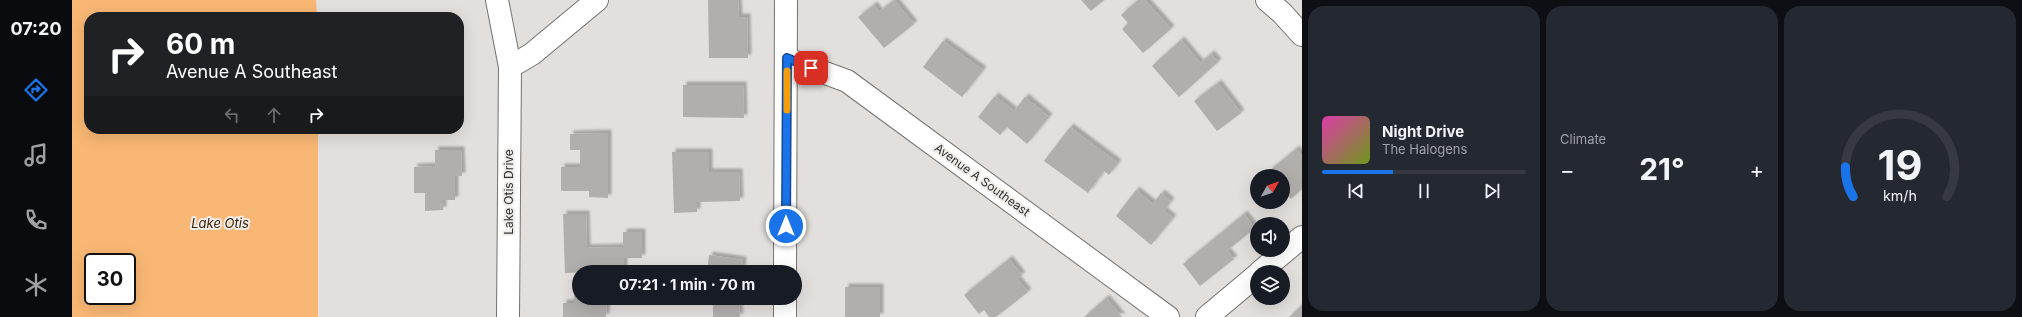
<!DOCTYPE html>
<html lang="en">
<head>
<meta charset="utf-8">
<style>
  :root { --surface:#171b24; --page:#242831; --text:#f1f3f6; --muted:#9ea1a6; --line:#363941; --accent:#1a73e8 }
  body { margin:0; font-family:Inter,sans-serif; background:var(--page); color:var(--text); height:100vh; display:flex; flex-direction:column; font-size:15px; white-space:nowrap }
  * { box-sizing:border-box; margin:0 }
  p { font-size:13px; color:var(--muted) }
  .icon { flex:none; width:22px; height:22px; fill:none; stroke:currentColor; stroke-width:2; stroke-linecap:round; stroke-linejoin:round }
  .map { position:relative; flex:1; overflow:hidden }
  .side { display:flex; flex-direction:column; gap:6px; padding:6px; background:#0d0f14; width:720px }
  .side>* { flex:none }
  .guide { position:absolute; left:12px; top:12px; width:380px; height:122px; border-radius:16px; box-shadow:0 4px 16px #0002; background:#202124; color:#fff; overflow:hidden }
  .needle { width:26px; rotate:50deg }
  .buttons { position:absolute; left:1178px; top:169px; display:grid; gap:8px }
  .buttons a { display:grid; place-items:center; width:40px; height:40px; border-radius:50%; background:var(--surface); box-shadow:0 4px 16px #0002; font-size:20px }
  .speed { position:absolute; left:12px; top:253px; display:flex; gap:8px; font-size:20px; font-weight:700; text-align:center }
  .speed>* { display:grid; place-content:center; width:52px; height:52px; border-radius:50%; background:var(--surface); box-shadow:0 4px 16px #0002; line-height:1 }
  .speed .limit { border:2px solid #111; border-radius:6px; background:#fff; color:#111 }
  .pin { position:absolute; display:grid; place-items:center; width:34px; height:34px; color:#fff; margin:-17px; border-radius:8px; box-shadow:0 2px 6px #0006 }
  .me { position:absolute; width:44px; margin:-22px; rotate:0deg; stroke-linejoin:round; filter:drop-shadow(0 0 3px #0008) }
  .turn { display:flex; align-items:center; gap:14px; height:84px; padding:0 16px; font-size:18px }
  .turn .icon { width:52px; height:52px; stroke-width:2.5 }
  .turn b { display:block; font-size:28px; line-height:34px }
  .lanes { display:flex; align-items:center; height:38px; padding:0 16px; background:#0003; justify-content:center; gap:20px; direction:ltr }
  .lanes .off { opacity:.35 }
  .big { font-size:30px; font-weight:700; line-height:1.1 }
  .side .card { flex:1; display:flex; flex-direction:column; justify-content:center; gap:6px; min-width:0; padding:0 14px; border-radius:16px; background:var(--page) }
  .side .dial { align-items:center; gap:0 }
  .dial svg { height:104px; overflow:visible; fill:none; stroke:var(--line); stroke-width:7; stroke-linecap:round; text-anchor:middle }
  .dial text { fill:var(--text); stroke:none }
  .song { display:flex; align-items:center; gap:12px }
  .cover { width:48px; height:48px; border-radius:6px; background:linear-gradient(135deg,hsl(320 70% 55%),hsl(80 70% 35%)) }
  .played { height:4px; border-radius:2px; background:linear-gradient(90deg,var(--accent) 35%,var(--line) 35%) }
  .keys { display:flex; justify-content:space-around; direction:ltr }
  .heat { display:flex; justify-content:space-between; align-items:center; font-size:22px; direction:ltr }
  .side .tiles { flex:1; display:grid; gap:6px; grid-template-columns:repeat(3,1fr) }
  .trip { position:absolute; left:500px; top:265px; width:230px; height:40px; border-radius:20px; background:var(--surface); box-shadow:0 4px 16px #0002; font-weight:700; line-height:40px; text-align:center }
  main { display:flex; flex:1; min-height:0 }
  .tabs { display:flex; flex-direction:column; width:72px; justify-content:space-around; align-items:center; background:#090b0e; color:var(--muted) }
  .tabs .icon { width:28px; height:28px }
  .tabs .current { color:var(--accent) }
  .tabs b { font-size:18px; color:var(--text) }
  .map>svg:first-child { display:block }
  .water { fill:#f8b774; fill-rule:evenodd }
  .building { fill:#b1aeac; filter:url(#shadow) }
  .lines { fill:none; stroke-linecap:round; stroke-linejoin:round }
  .minor-casing { stroke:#757370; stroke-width:24 }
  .major-casing { stroke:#757370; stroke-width:24 }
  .minor { stroke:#fff; stroke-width:22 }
  .major { stroke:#fff; stroke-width:22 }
  .route-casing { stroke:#114b97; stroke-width:10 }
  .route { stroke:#1a73e8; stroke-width:7 }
  .slow { stroke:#f59e0b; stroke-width:7 }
  .labels { text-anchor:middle; stroke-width:4; stroke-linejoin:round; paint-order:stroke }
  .street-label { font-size:12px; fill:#31302f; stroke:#efece9 }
  .water-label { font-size:13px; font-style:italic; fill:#3c2305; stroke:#efece9 }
</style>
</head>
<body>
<main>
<nav class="tabs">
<b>07:20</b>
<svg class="icon current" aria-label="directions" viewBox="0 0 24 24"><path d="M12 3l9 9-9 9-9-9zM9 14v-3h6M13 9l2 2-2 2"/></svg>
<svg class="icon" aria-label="music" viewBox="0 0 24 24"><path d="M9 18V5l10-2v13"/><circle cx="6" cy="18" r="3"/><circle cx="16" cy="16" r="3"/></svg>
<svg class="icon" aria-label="phone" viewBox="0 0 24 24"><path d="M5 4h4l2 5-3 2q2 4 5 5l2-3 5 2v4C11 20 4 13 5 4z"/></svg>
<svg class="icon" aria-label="climate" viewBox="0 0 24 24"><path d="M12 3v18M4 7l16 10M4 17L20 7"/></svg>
</nav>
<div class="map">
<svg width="1230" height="317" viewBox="0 0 1230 317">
  <defs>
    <filter id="shadow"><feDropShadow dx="3.5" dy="-3.5" stdDeviation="1" flood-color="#0004"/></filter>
  </defs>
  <rect width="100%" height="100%" fill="#e2dfdc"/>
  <path class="water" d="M0,0h244l1,17h-228v112h229v188h-246zM21,262h34v34h-34z"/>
  <path class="building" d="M636,0h30l1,17h8l1,41h-39z
    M822,0l20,24 -30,24 -26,-31 16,-12 5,7z
    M1009,0h23l-13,11z
    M1066,0h7l26,29 -28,24 -21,-24 6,-6 -7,-8z
    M1109,40l19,23 11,-9 7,8 -39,35 -27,-31z
    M871,41l40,29 -21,27 -39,-30z
    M1146,83l23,30 -24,18 -23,-30z
    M611,85h60l1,33 -61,-1z
    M923,96l19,15 11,-14 24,20 -22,27 -20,-17 -7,8 -22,-18z
    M998,127l48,36 -9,12 -5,-4 -16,22 -44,-32z
    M536,133v65l-19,-1v-6h-28v-24h19v-17h-10v-16z
    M1224,149l6,7v33l-11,10 -8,-10v-13h-10l-4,-5z
    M363,150h26l1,26h-7v24h-12v10l-18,1v-18h-11v-26l21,-1z
    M600,152h37v20h30l1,29 -43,1v10l-23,1z
    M1064,190l17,14 8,-11 10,8 -7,10 9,7 -22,27 -35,-29z
    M491,214h23l1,34 36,-1v-15h19v26h-18v13l-59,2z
    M1172,214l11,14 -28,23 7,8 -34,27 -17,-22z
    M637,255l34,5 -1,12h-35z
    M937,259l13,16 -5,4 11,13 -32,25h-7l-5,-7 -5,4 -15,-19z
    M773,287h35v30h-35z
    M502,290h5v8h28l-1,19h-43v-14h11z
    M1034,298l16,19h-38z
    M641,305h26l1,12h-27z
    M1230,305v12h-13z"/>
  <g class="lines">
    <g class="minor-casing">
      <path id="minor" d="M425,0l13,67 -2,250
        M715,59l60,22 321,236
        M438,67l22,-13 65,-54
        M713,272l1,-272
        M1188,272l42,-35
        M713,317v-19
        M1135,317l50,-42"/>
    </g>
    <g class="major-casing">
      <path id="major" d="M1195,0l15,13 20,22"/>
    </g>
    <use href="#minor" class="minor"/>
    <use href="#major" class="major"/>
  </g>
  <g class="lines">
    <g class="route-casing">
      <path id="route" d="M714,226l1,-168 24,10"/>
    </g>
    <use href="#route" class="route"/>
    <path class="slow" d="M715,110v-39"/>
  </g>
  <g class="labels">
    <g class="street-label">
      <text transform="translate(910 180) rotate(36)" y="4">Avenue A Southeast</text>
      <text transform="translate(437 192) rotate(-90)" y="4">Lake Otis Drive</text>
    </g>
    <g class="water-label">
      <text x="148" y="228">Lake Otis</text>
    </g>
  </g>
</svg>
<div class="buttons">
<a><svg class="needle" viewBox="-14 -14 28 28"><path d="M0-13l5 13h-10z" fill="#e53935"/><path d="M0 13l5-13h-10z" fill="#9ea1a6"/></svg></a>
<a><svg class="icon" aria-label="sound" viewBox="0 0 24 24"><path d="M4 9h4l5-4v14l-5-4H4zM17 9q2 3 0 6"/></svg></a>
<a><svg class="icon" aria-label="layers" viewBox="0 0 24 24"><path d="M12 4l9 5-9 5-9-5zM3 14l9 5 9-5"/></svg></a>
</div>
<div class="speed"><div class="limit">30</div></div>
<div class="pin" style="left:739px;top:68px;background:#d93025"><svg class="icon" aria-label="arrive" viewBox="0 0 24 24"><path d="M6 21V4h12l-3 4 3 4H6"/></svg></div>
<svg class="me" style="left:714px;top:226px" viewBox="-20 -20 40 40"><circle r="17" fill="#1a73e8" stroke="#fff" stroke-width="3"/><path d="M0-11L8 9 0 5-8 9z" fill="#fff"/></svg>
<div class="trip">07:21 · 1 min · 70 m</div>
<div class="guide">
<div class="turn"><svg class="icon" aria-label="right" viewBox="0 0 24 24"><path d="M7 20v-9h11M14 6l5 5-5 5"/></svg><div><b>60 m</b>Avenue A Southeast</div></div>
<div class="lanes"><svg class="icon off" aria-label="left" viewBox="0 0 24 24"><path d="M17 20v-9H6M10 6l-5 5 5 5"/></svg><svg class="icon off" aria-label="ahead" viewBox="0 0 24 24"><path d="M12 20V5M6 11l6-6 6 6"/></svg><svg class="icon" aria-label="right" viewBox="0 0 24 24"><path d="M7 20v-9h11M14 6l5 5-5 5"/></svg></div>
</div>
</div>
<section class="side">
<div class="tiles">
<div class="card">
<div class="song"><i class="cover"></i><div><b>Night Drive</b><p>The Halogens</p></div></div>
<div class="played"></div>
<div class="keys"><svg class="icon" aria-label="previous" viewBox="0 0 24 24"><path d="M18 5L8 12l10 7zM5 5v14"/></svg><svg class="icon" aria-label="pause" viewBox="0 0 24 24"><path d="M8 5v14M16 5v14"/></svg><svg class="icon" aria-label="next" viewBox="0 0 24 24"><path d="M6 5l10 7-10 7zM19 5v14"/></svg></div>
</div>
<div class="card"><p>Climate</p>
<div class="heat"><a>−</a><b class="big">21°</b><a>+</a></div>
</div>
<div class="card dial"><svg viewBox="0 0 100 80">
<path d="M14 69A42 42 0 1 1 86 69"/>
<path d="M14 69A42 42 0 0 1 8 46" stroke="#1a73e8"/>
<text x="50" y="56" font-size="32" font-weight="700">19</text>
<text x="50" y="72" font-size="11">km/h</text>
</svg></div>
</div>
</section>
</main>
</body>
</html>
